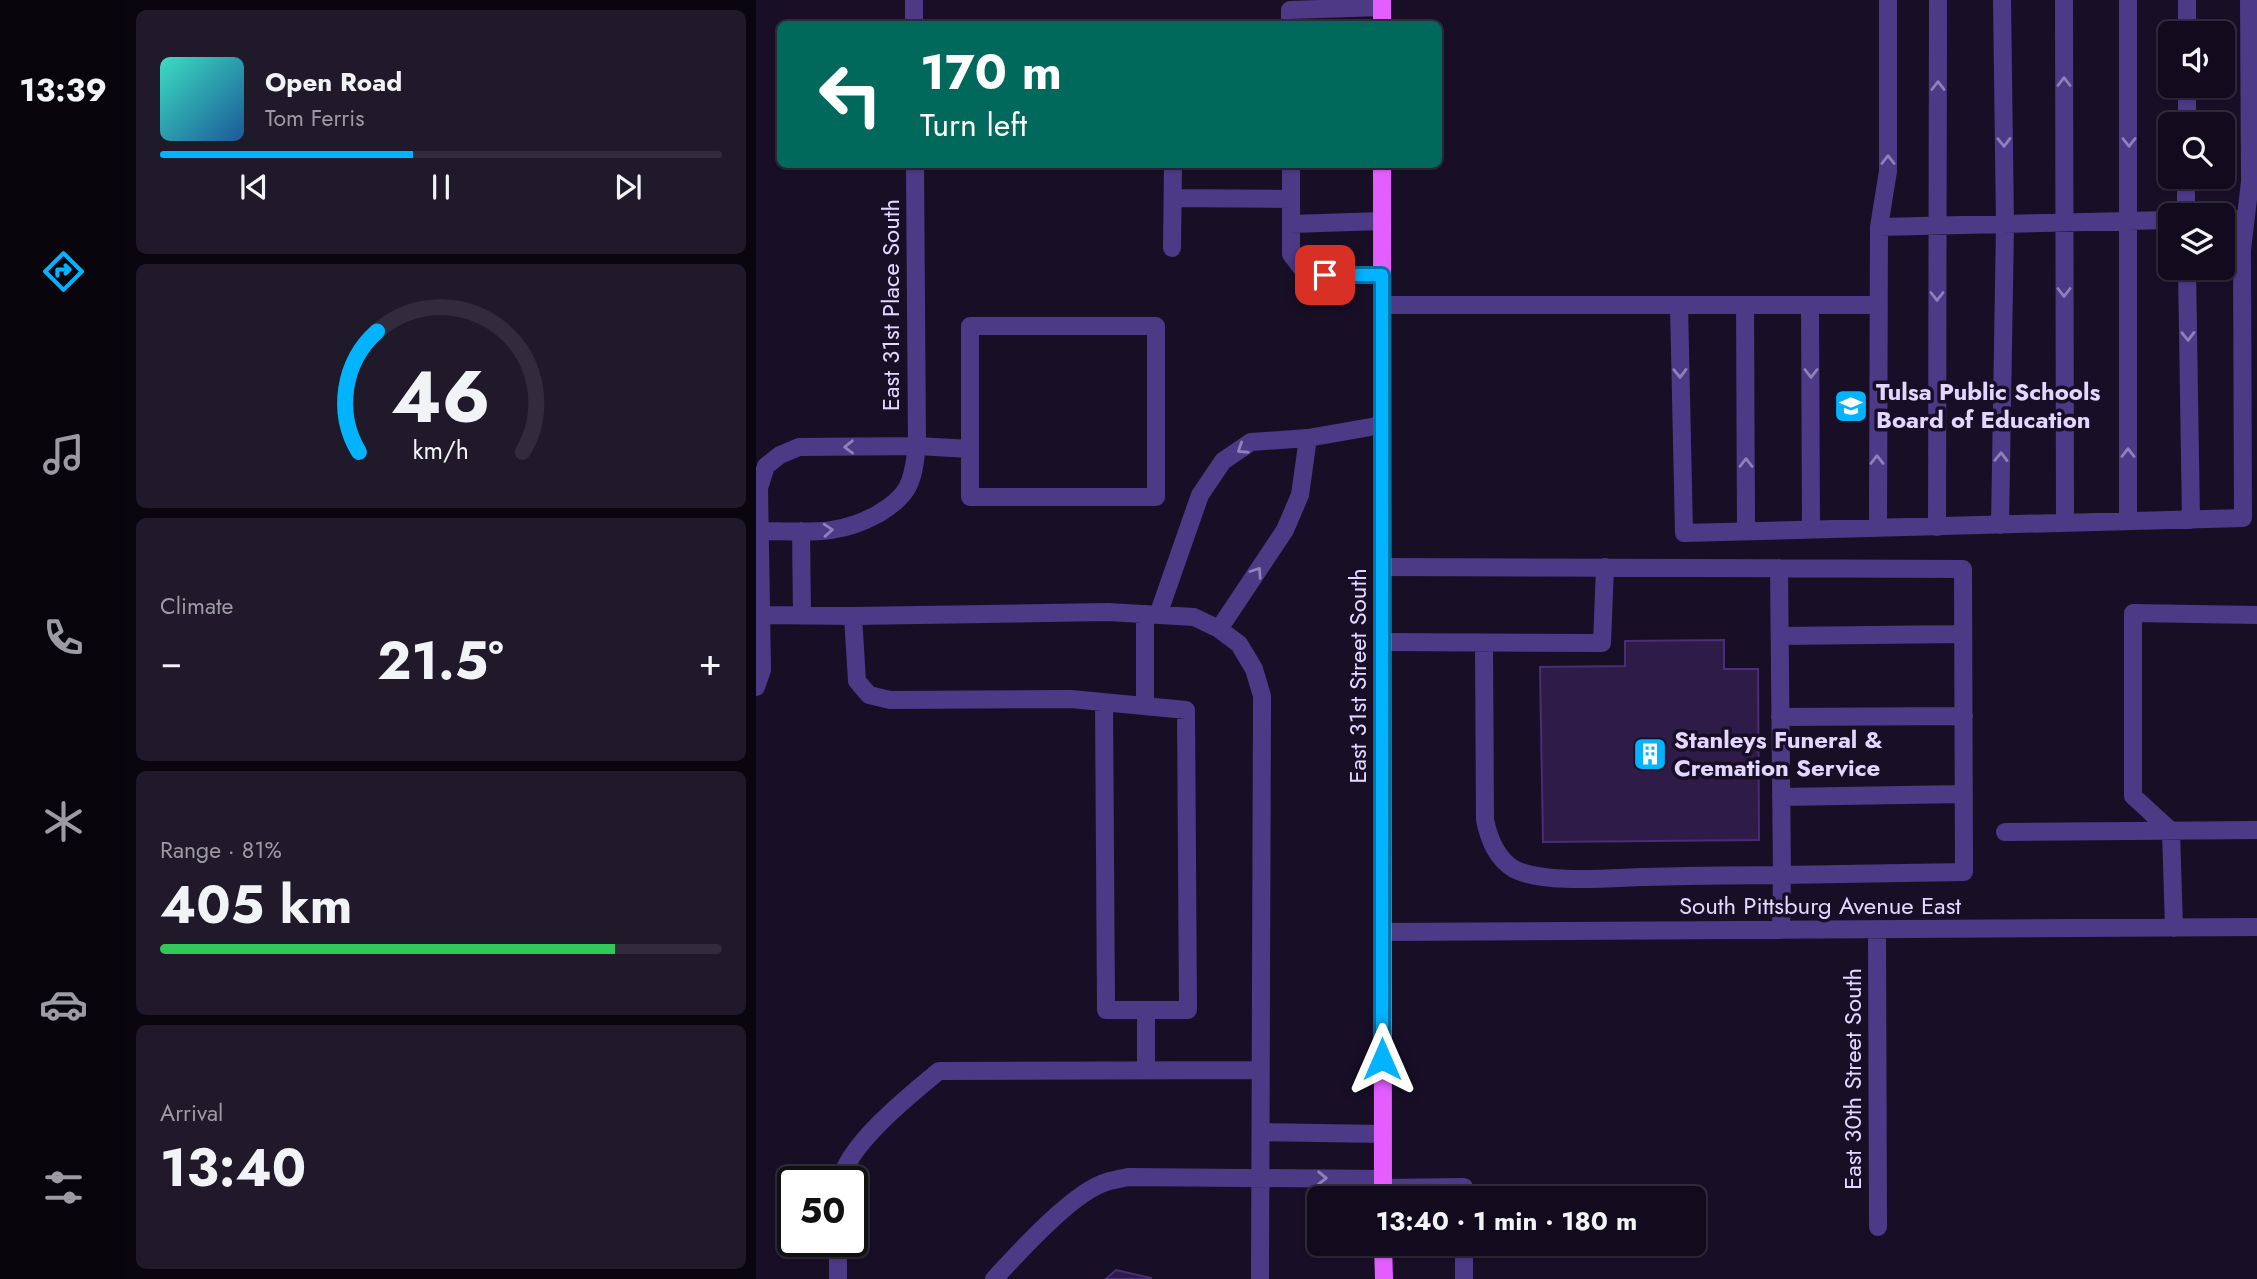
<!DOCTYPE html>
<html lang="en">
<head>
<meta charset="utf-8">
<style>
  :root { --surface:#120b1d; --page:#1f192a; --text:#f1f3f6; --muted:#9c9ba4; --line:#312b3b; --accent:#02b3ff }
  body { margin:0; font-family:Jost,sans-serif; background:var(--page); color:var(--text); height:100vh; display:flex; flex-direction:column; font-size:26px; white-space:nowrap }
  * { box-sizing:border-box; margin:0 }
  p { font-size:23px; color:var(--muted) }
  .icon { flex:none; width:38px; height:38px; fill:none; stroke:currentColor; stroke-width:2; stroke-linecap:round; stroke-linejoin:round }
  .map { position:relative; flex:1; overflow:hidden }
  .side { display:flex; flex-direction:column; gap:10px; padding:10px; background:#0a0610; width:630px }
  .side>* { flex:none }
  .hud { position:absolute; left:21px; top:21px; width:665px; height:147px; border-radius:10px; box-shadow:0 2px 5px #0004,0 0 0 2px var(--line); background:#00695c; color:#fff; overflow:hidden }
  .controls { position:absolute; left:1402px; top:21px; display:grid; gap:14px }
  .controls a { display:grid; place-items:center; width:77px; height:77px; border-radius:10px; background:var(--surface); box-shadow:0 2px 5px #0004,0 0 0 2px var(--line); font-size:35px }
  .speed { position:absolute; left:21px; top:1166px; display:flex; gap:14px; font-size:35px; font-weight:700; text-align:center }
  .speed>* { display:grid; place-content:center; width:91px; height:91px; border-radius:50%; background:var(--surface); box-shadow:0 2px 5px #0004,0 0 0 2px var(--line); line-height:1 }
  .speed .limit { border:4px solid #111; border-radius:10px; background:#fff; color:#111 }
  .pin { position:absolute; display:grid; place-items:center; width:60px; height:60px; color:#fff; margin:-30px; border-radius:14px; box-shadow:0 4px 10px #0006 }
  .me { position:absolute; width:77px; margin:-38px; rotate:0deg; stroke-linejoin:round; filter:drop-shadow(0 0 5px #0008) }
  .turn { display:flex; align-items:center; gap:24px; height:147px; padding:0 28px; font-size:32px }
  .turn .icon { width:91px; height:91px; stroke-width:2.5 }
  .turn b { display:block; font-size:49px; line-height:60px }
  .big { font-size:52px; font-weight:700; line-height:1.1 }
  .side .widget { flex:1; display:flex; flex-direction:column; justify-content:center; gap:10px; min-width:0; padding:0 24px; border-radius:10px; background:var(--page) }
  .side .dial { align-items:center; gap:0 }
  .dial svg { height:182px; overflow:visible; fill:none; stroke:var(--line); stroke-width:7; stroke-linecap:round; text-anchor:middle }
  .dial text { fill:var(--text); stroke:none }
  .song { display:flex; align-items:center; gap:21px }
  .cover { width:84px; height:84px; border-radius:10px; background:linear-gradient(135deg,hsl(170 70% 55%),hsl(210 70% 35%)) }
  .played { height:7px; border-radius:4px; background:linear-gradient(90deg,var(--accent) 45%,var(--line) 45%) }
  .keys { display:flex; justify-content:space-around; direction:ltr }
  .heat { display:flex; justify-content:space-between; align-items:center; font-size:38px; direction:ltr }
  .charge { height:10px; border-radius:5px; background:linear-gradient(90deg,#34c759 81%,var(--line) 0) }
  .trip { position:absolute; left:551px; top:1186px; width:399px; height:70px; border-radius:10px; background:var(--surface); box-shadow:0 2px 5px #0004,0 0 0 2px var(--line); font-weight:700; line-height:70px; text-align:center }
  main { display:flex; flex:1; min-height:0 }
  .menu { display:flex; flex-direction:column; width:126px; justify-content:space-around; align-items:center; background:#07040c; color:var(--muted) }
  .menu .icon { width:49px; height:49px }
  .menu .current { color:var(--accent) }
  .menu b { font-size:32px; color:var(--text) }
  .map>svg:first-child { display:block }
  .building { fill:#2e1b48; stroke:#4a2d74; stroke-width:2 }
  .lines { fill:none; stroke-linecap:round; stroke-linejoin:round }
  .minor { stroke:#4c3a86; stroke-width:18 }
  .major { stroke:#e35dff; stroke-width:18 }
  .oneway { stroke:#9080bc }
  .route-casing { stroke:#0174a6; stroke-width:18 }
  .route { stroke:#02b3ff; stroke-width:12 }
  .labels { text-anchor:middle; stroke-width:7; stroke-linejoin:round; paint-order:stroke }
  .street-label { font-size:24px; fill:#e3d6ff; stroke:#180f27 }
  .poi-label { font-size:24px; font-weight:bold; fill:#e3d6ff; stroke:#180f27; text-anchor:start }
</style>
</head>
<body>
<main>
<nav class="menu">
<b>13:39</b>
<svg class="icon current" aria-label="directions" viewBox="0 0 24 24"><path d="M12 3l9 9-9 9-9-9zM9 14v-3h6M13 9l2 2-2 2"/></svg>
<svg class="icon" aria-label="music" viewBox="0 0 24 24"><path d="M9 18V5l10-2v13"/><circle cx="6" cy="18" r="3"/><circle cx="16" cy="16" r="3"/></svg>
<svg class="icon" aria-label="phone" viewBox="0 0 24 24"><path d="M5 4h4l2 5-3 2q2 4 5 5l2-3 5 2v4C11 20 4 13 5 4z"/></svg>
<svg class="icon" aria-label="climate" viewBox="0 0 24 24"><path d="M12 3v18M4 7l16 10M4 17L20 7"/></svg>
<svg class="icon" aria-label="car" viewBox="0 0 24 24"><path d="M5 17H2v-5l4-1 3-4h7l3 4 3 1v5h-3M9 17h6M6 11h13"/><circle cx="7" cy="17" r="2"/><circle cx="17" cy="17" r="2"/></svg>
<svg class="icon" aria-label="filters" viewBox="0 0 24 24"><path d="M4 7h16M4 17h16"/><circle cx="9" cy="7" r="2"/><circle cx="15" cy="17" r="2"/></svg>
</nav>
<section class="side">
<div class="widget">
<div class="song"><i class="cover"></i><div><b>Open Road</b><p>Tom Ferris</p></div></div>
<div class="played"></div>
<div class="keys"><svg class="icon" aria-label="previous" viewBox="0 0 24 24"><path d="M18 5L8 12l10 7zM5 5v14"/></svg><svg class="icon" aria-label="pause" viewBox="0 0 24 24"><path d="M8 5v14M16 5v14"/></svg><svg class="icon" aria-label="next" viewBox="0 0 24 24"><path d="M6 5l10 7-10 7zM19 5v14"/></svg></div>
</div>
<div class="widget dial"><svg viewBox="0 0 100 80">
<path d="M14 69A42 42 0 1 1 86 69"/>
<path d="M14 69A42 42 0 0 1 22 16" stroke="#02b3ff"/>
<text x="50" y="56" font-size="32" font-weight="700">46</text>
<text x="50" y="72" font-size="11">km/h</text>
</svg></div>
<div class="widget"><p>Climate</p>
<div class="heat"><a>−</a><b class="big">21.5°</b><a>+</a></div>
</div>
<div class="widget"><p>Range · 81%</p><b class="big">405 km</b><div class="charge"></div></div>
<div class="widget"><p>Arrival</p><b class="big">13:40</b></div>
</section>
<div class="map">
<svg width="1501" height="1279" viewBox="0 0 1501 1279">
  <rect width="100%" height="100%" fill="#180f27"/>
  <path class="building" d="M968,640v29h34l1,171 -216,2 -3,-175 85,-1v-25z
    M360,1270l35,8v1h-45z"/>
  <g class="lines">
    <path class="minor" d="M158,0v24
      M1308,0l1,523
      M1372,0v521
      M534,24v-14l92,-3
      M1431,33v-33
      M1431,124v-38
      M535,164v90l16,21h75
      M418,198l117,1
      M1430,215v-38
      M1466,220l22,-1
      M535,224l91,-3
      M1123,227l291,-7
      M416,248l1,-84
      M1431,268l4,252
      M626,305h495
      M923,305l5,228 559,-15 -1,-268 8,-68 -1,-182
      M989,305l1,226
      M1054,305l1,225
      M214,326h186v171h-186z
      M1244,525l5,-300 -3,-225
      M1181,527l1,-527
      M1122,528l1,-301 9,-56v-171
      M4,531c46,0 77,6 118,-17 10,-6 23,-15 29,-26 7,-12 8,-28 10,-42l-2,-282
      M45,531l1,84
      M626,567l581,2 1,303 -182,3 -3,-307
      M0,615l97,1
      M402,615l42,-120 23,-34 28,-19 57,-4 74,-13
      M463,629l66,-99 15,-35 8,-57
      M1024,636l183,-2
      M627,642l219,1 3,-76
      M728,643l1,177c4,19 11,38 29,49 28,15 96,9 128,8 47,-1 93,-2 140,-2l-1,55
      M0,687l6,-17 -3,-182 7,-22 14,-11 19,-8 118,-1 53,3
      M348,702l2,308h82l-2,-300 -115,-11 -181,1 -21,-5 -12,-14 -4,-65 255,-4 86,5 25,12 20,15 15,25 8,27 -2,583
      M389,706v-92
      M1024,717l184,-1
      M1025,797l183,-3
      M1249,832l252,-2
      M1418,928l-3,-97 -38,-35v-183l124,2
      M1121,930l1,297
      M627,932l874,-5
      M390,1010v60
      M505,1132l122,2
      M85,1181c5,-35 70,-87 98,-110l322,-1
      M627,1188l81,-1v12
      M82,1241v38
      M708,1244v35
      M238,1279c25,-27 75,-82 107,-95 9,-4 19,-5 27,-7l255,2"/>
    <path class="major" d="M626,0v24
      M626,164l1,1035
      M627,1244l1,35"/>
  </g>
  <defs><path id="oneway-chevron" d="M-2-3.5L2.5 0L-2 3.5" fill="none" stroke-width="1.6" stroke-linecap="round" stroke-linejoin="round" transform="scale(1.75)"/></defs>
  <g class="oneway">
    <use href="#oneway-chevron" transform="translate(1308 82) rotate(-90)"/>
    <use href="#oneway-chevron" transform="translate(1182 86) rotate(-90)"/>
    <use href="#oneway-chevron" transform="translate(1248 142) rotate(89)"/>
    <use href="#oneway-chevron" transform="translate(1373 142) rotate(90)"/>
    <use href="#oneway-chevron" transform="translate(1132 160) rotate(-90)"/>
    <use href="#oneway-chevron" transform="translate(1308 292) rotate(90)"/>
    <use href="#oneway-chevron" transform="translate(1181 296) rotate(90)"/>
    <use href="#oneway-chevron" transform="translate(1432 336) rotate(89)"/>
    <use href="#oneway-chevron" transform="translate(924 373) rotate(89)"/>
    <use href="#oneway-chevron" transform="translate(1055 373) rotate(90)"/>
    <use href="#oneway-chevron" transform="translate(93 447) rotate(179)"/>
    <use href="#oneway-chevron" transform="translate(486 449) rotate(147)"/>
    <use href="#oneway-chevron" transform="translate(1372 453) rotate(-90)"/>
    <use href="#oneway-chevron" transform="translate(1245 457) rotate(-89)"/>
    <use href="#oneway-chevron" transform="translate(1121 460) rotate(-90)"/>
    <use href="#oneway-chevron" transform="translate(990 463) rotate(-90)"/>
    <use href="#oneway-chevron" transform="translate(72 530) rotate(-4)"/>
    <use href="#oneway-chevron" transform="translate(501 572) rotate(-56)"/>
    <use href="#oneway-chevron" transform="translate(566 1178) rotate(1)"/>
  </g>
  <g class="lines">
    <g class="route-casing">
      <path id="route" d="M569,275h57v784"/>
    </g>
    <use href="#route" class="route"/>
  </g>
  <defs>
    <g id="school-square" transform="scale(1.75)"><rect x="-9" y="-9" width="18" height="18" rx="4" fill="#02b3ff" stroke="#180f27"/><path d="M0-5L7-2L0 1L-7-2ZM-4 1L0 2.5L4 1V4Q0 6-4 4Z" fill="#fff"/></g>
    <g id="building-square" transform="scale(1.75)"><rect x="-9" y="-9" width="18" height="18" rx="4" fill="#02b3ff" stroke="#180f27"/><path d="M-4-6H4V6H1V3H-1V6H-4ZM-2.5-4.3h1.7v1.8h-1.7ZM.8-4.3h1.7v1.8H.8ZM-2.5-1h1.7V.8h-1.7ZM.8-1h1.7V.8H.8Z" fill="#fff"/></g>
  </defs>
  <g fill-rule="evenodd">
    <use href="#school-square" x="1095" y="406"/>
    <use href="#building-square" x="894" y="754"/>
  </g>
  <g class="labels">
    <g class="street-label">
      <text transform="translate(135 305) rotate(-90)" y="8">East 31st Place South</text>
      <text transform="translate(602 676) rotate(-90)" y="8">East 31st Street South</text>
      <text x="1064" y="914">South Pittsburg Avenue East</text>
      <text transform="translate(1097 1079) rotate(-90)" y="8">East 30th Street South</text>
    </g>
    <g class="poi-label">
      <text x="1120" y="400">Tulsa Public Schools<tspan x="1120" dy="28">Board of Education</tspan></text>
      <text x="918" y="748">Stanleys Funeral &amp;<tspan x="918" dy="28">Cremation Service</tspan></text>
    </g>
  </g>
</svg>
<div class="controls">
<a><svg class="icon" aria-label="sound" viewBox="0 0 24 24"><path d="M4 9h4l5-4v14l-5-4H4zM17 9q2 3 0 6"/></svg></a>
<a><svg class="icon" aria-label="search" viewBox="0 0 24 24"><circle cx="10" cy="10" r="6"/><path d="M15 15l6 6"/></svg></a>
<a><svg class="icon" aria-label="layers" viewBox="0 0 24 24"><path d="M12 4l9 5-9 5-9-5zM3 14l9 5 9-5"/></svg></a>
</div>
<div class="speed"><div class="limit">50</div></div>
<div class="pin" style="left:569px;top:275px;background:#d93025"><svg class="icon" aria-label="arrive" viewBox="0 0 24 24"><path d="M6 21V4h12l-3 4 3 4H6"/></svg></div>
<svg class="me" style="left:626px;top:1059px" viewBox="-20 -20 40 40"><path d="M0-17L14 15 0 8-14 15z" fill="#02b3ff" stroke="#fff" stroke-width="4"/></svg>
<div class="trip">13:40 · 1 min · 180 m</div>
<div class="hud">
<div class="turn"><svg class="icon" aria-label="left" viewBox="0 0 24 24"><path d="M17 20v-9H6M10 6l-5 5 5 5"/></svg><div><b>170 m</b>Turn left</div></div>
</div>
</div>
</main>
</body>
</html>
